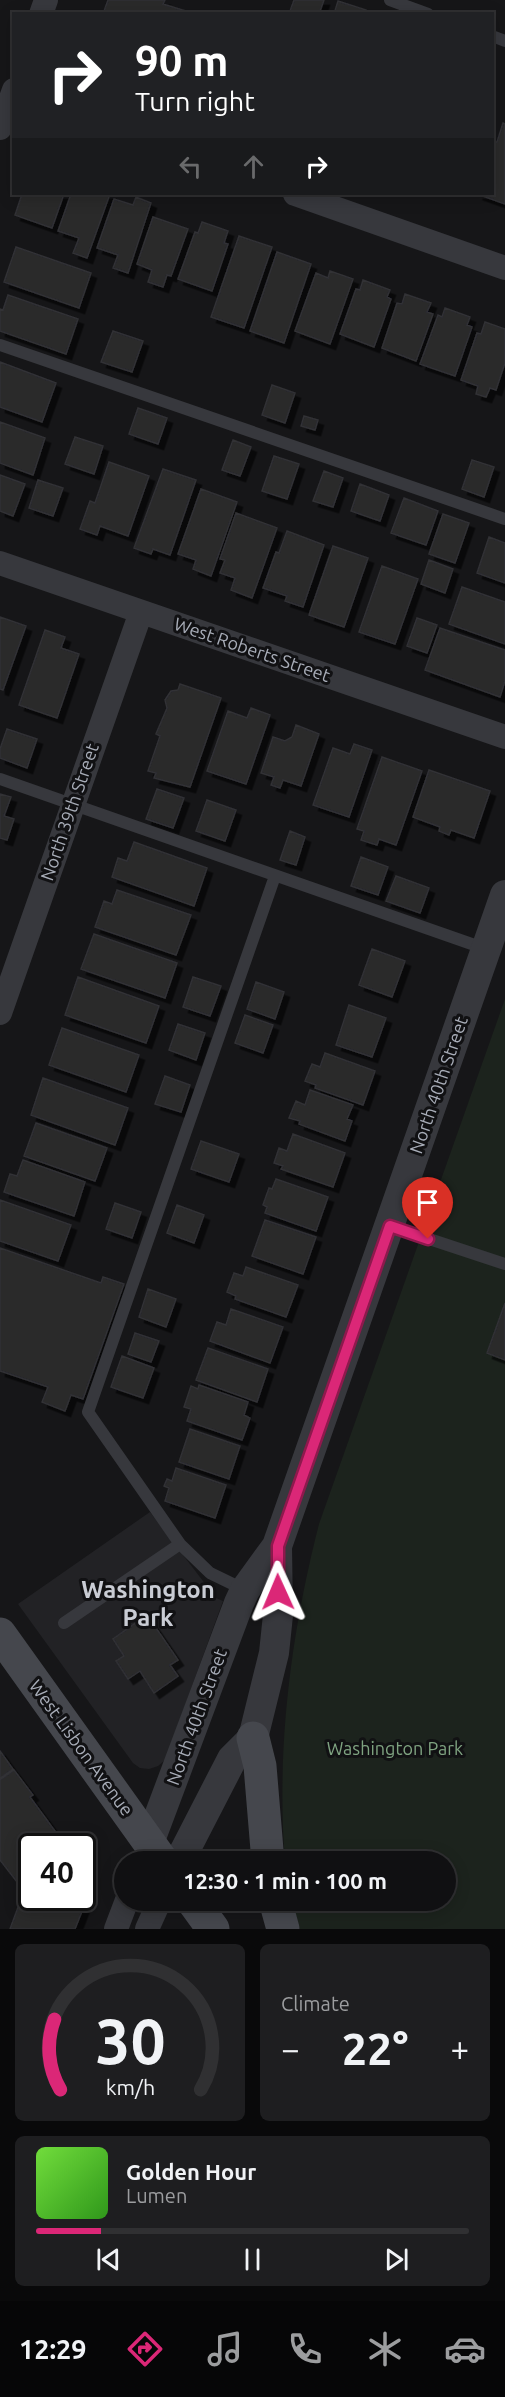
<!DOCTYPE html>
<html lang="en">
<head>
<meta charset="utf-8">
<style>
  :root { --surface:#101012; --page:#1e1e20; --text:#f1f3f6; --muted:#9c9d9f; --line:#303032; --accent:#db2777 }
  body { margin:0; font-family:Ubuntu,sans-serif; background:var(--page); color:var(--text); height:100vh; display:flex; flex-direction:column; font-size:22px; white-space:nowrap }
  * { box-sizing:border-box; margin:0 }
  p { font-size:20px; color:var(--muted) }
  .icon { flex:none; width:33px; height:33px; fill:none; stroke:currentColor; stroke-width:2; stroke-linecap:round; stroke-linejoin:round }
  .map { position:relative; height:1929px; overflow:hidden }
  .details { display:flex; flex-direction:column; gap:15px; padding:15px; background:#09090a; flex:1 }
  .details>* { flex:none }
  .banner { position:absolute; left:12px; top:12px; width:482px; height:183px; border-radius:0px; box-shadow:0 3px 15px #0003,0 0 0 2px var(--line); background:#202124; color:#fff; overflow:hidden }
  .speed { position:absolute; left:18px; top:1833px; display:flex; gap:12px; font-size:30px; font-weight:700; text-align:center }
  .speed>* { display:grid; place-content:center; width:78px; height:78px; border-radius:50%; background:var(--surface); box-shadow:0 3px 15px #0003,0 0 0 2px var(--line); line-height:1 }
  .speed .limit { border:3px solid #111; border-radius:9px; background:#fff; color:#111 }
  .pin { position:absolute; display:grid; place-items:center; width:51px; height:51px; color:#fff; margin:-62px -26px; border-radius:50% 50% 50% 0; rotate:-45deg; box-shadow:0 0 6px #0007 }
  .pin .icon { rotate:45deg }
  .me { position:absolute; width:66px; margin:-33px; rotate:359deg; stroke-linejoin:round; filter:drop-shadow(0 0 4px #0008) }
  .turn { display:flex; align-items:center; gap:21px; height:126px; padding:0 24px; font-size:27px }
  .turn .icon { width:78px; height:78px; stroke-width:2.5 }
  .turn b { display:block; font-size:42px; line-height:51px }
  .lanes { display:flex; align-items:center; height:57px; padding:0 24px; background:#0003; justify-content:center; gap:30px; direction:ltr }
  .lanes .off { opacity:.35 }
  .big { font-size:45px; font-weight:600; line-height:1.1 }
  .details .widget { flex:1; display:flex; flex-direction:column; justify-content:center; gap:9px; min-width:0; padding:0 21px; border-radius:9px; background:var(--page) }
  .details .dial { align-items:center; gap:0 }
  .dial svg { height:156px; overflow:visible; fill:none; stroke:var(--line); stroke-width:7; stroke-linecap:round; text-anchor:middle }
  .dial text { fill:var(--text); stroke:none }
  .song { display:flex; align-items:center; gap:18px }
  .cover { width:72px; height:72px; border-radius:9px; background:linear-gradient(135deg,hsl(100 70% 55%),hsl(110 70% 35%)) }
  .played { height:6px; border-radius:3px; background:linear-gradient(90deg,var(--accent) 15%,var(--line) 15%) }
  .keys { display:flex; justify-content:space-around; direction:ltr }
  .heat { display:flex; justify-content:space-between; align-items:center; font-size:33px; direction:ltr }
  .details .tiles { flex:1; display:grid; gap:15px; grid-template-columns:1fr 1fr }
  .widget:last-child { grid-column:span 2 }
  .trip { position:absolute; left:114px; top:1851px; width:342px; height:60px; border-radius:30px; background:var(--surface); box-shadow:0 3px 15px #0003,0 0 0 2px var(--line); font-weight:600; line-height:60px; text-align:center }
  .tabs { display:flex; height:96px; justify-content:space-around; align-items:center; background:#060607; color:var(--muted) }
  .tabs .icon { width:42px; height:42px }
  .tabs .active { color:var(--accent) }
  .tabs b { font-size:27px; color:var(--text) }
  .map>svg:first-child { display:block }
  .built { fill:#222225 }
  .green { fill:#1c231d }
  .building { fill:#29292c; stroke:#303034; stroke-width:1.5; filter:url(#shadow) }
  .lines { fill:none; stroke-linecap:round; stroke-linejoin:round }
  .service { stroke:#37383d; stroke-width:12 }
  .minor { stroke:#37383d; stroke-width:24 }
  .tertiary { stroke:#37383d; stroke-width:30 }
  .secondary { stroke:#45474d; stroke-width:33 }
  .route-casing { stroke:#8e194d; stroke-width:15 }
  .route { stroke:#db2777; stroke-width:10 }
  .labels { text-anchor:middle; stroke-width:6; stroke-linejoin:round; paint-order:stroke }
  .street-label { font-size:18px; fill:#a8adb8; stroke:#111113 }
  .park-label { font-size:18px; fill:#7fa381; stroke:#111113 }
  .district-label { font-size:24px; font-weight:bold; fill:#c9ccd4; stroke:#111113 }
</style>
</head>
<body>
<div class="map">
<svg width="505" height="1929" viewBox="0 0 505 1929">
  <defs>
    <filter id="shadow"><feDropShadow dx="5.5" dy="5.5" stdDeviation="0" flood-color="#0009"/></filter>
  </defs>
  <rect width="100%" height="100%" fill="#161618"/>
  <path class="built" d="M150,1512l66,86 7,3 -58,159 -7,6 -9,3 -9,-1 -7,-5 -115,-159z"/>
  <path class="green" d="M505,999v930h-205l-8,-28 154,-1v-38h-161c-9,-113 6,-229 34,-338z"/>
  <path class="building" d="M108,0h57l-2,4 23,7 -1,3h-82z
    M294,0h30l-5,14h-30z
    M338,1l28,9 -1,4h-31z
    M503,123l2,1v80l-28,-10h15v-52h5z
    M22,194h42l-12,34 -37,-13z
    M71,194h39l-23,64 -14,-5 6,-15 -21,-7z
    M136,197l15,6 -23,70 -15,-5 5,-13 -21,-7 17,-49 19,6z
    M153,217l35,12 -17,47 -4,-1 -4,12 -15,-5 4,-12 -15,-6z
    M202,222l26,9 -4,12 4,1 -16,47 -34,-12 17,-47 3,1z
    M239,236l33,11 -28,81 -33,-11z
    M16,247l75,26 -12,35 -75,-26z
    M277,252l34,12 -27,79 -34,-12z
    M330,271l23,8 -23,65 -35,-13 21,-58 12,5z
    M363,280l27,10 -3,7 4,2 -17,48 -34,-13 16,-45 4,1z
    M405,294l26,9 -4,9 6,2 -17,47 -34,-13 15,-45 5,1z
    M8,295l70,24 -12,35 -66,-23v-22l3,1z
    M445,308l25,9 -3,8 5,2 -17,49 -35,-12 18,-49 4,2z
    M485,322l20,7v34l-9,27 -6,-2 -4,9 -10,-3 2,-8 -17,-6 16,-47 4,1z
    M113,331l30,10 -11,31 -31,-10z
    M0,362l56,21 -14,39 -42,-15z
    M272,385l23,8 -10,30 -23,-8z
    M138,408l29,10 -9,26 -29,-10z
    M304,416l14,4 -3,10 -14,-4z
    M0,422l45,16 -12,37 -33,-12z
    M75,437l28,9 -9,28 -29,-10z
    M233,440l18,7 -11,29 -18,-6z
    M274,456l25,8 -12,35 -25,-8z
    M472,460l22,7 -10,30 -22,-8z
    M109,462l40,14 -21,60 -28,-10 -3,9 -17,-6 10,-28 5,2z
    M163,469l33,11 -26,75 -17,-6 -2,5 -17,-6z
    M324,471l19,7 -10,29 -20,-6z
    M0,475l25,9 -12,32 -13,-5z
    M38,480l25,8 -10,28 -24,-8z
    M360,484l29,11 -9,26 -29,-10z
    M201,489l36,13 -26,74 -18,-7 3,-9 -18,-6z
    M404,498l34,13 -12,34 -35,-12z
    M236,513l41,15 -25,70 -21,-8 4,-12 -15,-5 5,-13 -5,-1z
    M443,514l26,9 -14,40 -26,-9z
    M287,531l37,14 -21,62 -18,-6 2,-5 -24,-8 13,-36 3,1z
    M489,537l16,6v40l-28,-10z
    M333,546l35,12 -24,69 -35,-12z
    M429,560l24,9 -8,24 -24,-9z
    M382,566l36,13 -23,65 -36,-12z
    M462,587l43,15v42l-56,-20z
    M0,617l26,9 -23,64 -3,-1z
    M417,618l20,7 -10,28 -20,-7z
    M440,628l65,22v31l-5,16 -75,-27z
    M45,630l20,7 -4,11 18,6 -22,64 -38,-13z
    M180,684l41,14 -31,89 -36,-9 2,-5 -8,-2 12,-35 -4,-2 11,-26 -2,-8 6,-9 7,-1z
    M251,708l19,7 -24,69 -39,-13 21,-60 19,7z
    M296,725l23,9 -18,52 -18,-6 -3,8 -9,-3 3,-8 -13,-4 12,-36 12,4 7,-4z
    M7,729l30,10 -10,29 -27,-10v-9z
    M354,744l18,6 -23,67 -36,-12 20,-57 17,6z
    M382,757l40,14 -26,74 -17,-6 -2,6 -16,-5 3,-9 -7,-2z
    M429,770l61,21 -16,47 -23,-8 -2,5 -10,-4 1,-4 -27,-10z
    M157,789l27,9 -11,30 -27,-9z
    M0,794l11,3 -7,19 10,3 -7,21 -7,-2z
    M207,800l29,10 -11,31 -29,-10z
    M290,831l15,6 -9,28 -16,-5z
    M134,842l73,26 -13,38 -82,-29 6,-19 9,3z
    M361,857l27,10 -10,28 -27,-9z
    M396,876l33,12 -9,25 -34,-12z
    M117,890l74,25 -15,40 -81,-28 9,-26 8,3z
    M94,934l83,29 -12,35 -84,-29z
    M372,949l33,12 -13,36 -33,-12z
    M78,977l81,29 -13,37 -81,-28z
    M193,977l28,9 -11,30 -27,-9z
    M256,982l28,10 -9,27 -28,-10z
    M349,1005l37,13 -14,39 -36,-12z
    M245,1015l28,10 -10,28 -28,-10z
    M178,1024l27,9 -9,27 -27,-10z
    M62,1028l77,27 -13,37 -77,-27z
    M325,1053l50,18 -12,34 -48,-17 1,-3 -11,-4 7,-17 8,3z
    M165,1076l25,9 -9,27 -26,-8z
    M43,1078l85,30 -13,37 -84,-30z
    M310,1090l43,15 -6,14 5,2 -7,20 -46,-17 1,-3 -11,-3 7,-17 9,4z
    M36,1123l71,25 -12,33 -71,-25z
    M293,1134l52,19 -12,34 -52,-18 2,-3 -9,-3 5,-15 8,3z
    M201,1141l38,13 -10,28 -38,-13z
    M23,1160l62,22 -11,34 -70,-24 6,-18 7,2z
    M276,1179l52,18 -12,34 -51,-18 2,-6 -4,-2 6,-17 3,1z
    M0,1200l71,25 -13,36 -58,-20z
    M115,1203l26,9 -9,26 -26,-9z
    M177,1205l27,10 -10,28 -27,-10z
    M265,1220l51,17 -13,37 -51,-18z
    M0,1248l101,35 2,-6 21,7 -41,115 -12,-4 -6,16 -23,-9 6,-15 -48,-16z
    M246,1267l52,18 -12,32 -51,-18 1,-3 -9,-4 7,-19 9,3z
    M148,1289l28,10 -10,28 -27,-10z
    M505,1303v57l-18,-7z
    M231,1309l52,18 -13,36 -60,-22 7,-19 9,3z
    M135,1333l24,8 -8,21 -23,-8z
    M208,1348l60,21 -11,33 -61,-22z
    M122,1356l32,12 -11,30 -32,-11z
    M199,1385l49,17 -4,13 6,3 -8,22 -55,-19 4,-12 -7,-2 7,-21 7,3z
    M190,1429l50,17 -11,33 -50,-17z
    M176,1468l50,17 -11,33 -50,-17 4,-13 -5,-2 3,-7 5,2z
    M147,1615l31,45 -8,5 8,11 -24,17 -14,-22 -12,8 -12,-18 8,-5 -11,-17z
    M0,1751l13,18 -13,9z
    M14,1770l19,25 -3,2 36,49h-34v52h50v-28l4,-1 3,5 1,17 -15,38h-65l14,-38 -24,-31v-80z"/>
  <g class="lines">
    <path class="service" d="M390,0l38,14
      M492,36l13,5
      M0,345l505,174
      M0,779l486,170
      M390,1226l115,38
      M245,1590l-35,-17 -30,-29 -92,-132 187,-536
      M64,1623l116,-79"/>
    <path class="minor" d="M41,14l5,-14
      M0,128l14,-38
      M295,194l210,74
      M0,563l505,174
      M0,1013l141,-401
      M116,1929l11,-29
      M147,1929l13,-29"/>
    <path class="tertiary" d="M149,1843l90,-240 6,-13 32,-44 228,-651
      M179,1862l53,-103 21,-21 21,-85 4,-38 -1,-69"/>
    <path class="secondary" d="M0,1634l163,228
      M253,1738l7,28 8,96
      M192,1900l21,29
      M275,1900l8,29"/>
  </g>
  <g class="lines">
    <g class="route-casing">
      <path id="route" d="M278,1592v-46l112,-320 38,13"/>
    </g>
    <use href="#route" class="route"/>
  </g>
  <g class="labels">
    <g class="street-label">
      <text transform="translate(252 650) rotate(19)" y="6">West Roberts Street</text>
      <text transform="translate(70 812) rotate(-71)" y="6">North 39th Street</text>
      <text transform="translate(439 1085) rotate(-71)" y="6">North 40th Street</text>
      <text transform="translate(197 1717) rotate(-70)" y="6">North 40th Street</text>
      <text transform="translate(81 1748) rotate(54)" y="6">West Lisbon Avenue</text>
    </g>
    <g class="park-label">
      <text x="395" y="1755">Washington Park</text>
    </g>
    <g class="district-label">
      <text x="148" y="1598">Washington<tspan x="148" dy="28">Park</tspan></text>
    </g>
  </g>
</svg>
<div class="speed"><div class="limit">40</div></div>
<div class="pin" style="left:428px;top:1239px;background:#d93025"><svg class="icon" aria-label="arrive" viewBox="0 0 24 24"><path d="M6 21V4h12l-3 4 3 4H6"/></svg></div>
<svg class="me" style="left:278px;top:1592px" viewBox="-20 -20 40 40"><path d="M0-17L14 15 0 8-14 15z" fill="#db2777" stroke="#fff" stroke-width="4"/></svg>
<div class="trip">12:30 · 1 min · 100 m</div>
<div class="banner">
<div class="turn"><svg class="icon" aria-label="right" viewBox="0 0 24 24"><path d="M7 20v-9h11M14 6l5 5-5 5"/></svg><div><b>90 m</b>Turn right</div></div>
<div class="lanes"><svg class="icon off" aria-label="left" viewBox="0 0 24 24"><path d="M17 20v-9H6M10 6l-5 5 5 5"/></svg><svg class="icon off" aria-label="ahead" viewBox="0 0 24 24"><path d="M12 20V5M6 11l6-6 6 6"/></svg><svg class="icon" aria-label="right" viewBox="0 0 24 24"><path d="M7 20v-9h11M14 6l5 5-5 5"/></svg></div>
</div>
</div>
<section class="details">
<div class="tiles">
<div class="widget dial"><svg viewBox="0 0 100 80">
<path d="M14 69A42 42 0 1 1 86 69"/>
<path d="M14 69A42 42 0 0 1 11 33" stroke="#db2777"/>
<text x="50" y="56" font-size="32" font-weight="700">30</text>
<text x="50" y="72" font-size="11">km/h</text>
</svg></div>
<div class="widget"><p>Climate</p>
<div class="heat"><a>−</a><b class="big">22°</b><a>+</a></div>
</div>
<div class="widget">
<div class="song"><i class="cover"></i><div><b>Golden Hour</b><p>Lumen</p></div></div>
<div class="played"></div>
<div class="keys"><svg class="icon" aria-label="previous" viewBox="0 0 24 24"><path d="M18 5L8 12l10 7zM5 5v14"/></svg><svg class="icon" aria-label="pause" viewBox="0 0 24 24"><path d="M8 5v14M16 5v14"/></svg><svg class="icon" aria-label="next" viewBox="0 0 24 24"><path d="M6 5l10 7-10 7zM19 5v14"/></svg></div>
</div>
</div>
</section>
<nav class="tabs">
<b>12:29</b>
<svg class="icon active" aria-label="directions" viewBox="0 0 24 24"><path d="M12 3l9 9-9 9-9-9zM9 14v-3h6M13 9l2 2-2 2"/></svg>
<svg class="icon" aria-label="music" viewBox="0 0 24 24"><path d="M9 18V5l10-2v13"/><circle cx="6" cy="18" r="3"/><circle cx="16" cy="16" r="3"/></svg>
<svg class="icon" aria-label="phone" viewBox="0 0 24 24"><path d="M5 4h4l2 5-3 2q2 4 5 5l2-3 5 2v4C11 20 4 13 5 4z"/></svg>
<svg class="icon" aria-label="climate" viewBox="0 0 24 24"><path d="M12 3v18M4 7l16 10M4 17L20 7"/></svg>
<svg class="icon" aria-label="car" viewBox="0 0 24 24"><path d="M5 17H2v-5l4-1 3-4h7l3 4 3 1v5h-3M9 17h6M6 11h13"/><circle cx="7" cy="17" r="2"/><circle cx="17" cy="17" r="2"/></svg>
</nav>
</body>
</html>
